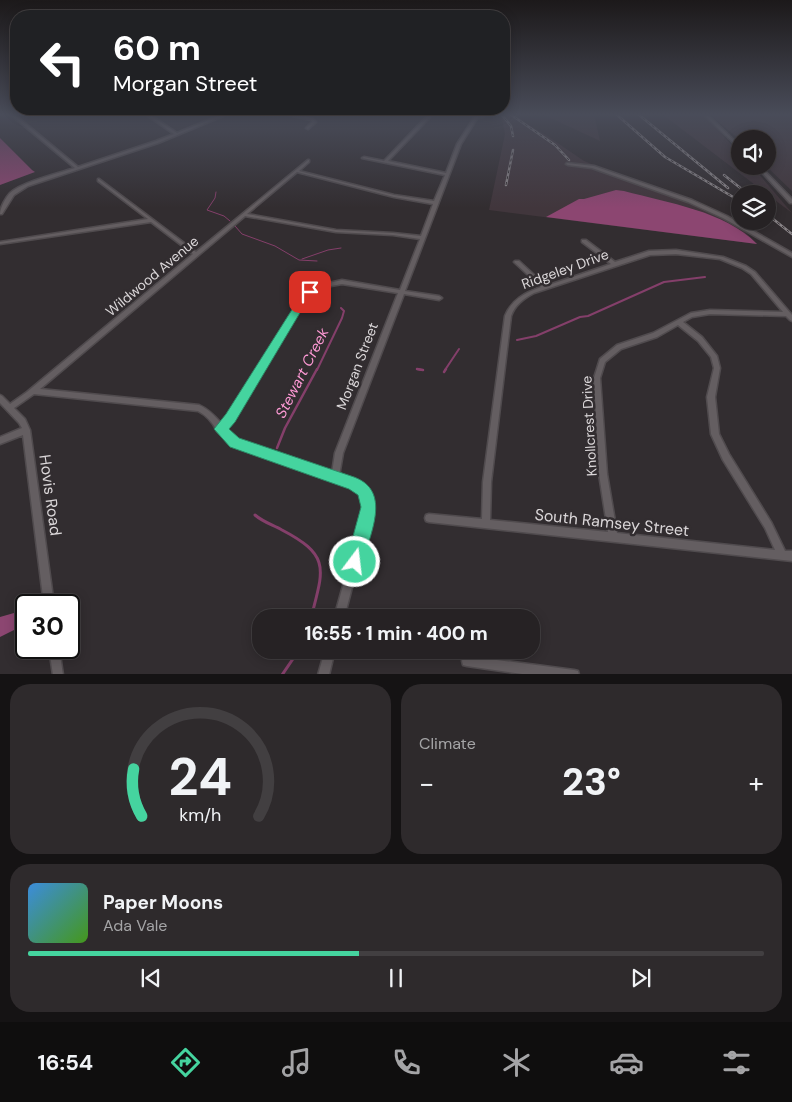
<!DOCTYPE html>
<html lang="en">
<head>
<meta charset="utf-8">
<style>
  :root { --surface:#262224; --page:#2e2a2c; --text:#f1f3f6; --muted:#a4a4a6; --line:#423f41; --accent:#45d49f }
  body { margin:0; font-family:"DM Sans",sans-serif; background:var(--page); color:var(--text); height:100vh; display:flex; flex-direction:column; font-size:19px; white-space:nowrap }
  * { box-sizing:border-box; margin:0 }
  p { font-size:16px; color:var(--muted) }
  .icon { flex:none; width:28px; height:28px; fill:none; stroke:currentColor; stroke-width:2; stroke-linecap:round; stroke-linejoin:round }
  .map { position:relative; height:674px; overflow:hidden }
  .details { display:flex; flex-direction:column; gap:10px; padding:10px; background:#151314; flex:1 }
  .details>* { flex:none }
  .top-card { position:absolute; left:10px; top:10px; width:500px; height:105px; border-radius:20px; box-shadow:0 2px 12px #0003,0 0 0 1px var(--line); background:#202124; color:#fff; overflow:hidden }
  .buttons { position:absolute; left:731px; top:130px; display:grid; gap:10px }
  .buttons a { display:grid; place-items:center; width:45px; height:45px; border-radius:50%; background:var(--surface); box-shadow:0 2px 12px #0003,0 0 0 1px var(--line); font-size:25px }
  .speed { position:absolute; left:15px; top:594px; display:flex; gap:10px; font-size:25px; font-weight:700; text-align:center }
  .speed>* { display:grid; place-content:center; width:65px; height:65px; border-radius:50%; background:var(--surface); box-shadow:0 2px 12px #0003,0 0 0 1px var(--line); line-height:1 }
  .speed .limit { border:2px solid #111; border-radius:8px; background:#fff; color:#111 }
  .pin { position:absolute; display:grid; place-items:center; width:42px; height:42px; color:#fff; margin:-21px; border-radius:10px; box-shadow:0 2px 8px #0006 }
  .me { position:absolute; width:55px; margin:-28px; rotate:15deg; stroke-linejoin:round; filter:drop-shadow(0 0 4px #0008) }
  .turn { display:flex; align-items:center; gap:18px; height:105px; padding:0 20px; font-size:22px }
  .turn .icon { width:65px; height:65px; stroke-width:2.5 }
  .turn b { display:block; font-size:35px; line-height:42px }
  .big { font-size:38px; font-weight:800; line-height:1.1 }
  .details .card { flex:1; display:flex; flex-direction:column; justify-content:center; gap:8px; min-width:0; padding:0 18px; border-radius:20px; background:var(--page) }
  .details .dial { align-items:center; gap:0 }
  .dial svg { height:130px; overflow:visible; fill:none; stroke:var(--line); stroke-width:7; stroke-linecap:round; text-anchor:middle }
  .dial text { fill:var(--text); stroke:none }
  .song { display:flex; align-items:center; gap:15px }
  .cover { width:60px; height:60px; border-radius:8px; background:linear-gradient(135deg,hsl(210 70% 55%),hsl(100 70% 35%)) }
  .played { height:5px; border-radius:2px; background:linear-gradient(90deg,var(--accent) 45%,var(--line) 45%) }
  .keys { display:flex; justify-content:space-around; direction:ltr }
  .heat { display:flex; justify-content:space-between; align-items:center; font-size:28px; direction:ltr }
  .details .tiles { flex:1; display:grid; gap:10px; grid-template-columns:1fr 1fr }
  .card:last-child { grid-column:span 2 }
  .trip { position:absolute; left:252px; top:609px; width:288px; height:50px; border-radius:20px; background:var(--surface); box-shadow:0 2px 12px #0003,0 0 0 1px var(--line); font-weight:800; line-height:50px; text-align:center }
  .menu { display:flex; height:80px; justify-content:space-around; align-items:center; background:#0f0e0e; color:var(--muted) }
  .menu .icon { width:35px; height:35px }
  .menu .current { color:var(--accent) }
  .menu b { font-size:22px; color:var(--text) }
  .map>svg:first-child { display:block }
  .built { fill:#41363c }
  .forest { fill:#8c4671 }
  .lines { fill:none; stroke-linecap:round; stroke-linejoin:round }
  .stream-far3 { stroke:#843f6a; stroke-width:1 }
  .stream-far2 { stroke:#843f6a; stroke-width:2 }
  .stream-far1 { stroke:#843f6a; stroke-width:2.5 }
  .stream { stroke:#843f6a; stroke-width:3 }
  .minor-casing { stroke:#504b4e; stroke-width:3 }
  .minor { fill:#645e61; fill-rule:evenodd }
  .rail-casing { stroke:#8a8588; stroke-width:2.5 }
  .rail { stroke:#322d30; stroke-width:1; stroke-dasharray:3; stroke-linecap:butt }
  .route { fill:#45d49f; stroke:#2d8a67 }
  .labels { text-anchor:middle; stroke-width:5; stroke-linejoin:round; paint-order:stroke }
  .street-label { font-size:14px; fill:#dbd7d9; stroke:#322d30 }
  .water-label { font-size:15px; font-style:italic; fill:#fd99d4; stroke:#322d30 }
  .near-street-label { font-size:16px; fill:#dbd7d9; stroke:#322d30 }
</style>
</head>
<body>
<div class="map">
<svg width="792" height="675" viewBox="0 0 792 675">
  <rect width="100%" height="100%" fill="#322d30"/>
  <path class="built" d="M501,114h8l37,21 38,26 130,52 27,15 16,16 -268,-34 16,-76z
    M542,114h52l6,27z
    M662,114h40l5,4 33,36v12h12l40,47z
    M709,114h83v77l-26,-25 2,-27h-28v1z"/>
  <path class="forest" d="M0,138l32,32 3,2 -35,13z
    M616,190l8,1c44,12 101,20 133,53l-211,-27 33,-18h5z
    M21,611l5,2v8l-2,4 -24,12v-20z"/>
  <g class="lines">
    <path class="stream-far3" d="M216,192l-1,6 -8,12 17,6 6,5
      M235,226l7,8 33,12 24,14 18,1
      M302,259l26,-9 13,-2"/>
    <path class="stream-far2" d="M517,340l19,-4 44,-19 8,-1 76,-34 41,-5
      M417,369l5,1
      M317,370l25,-52 2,-7 -3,-3
      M445,370l14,-21"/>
    <path class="stream-far1" d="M417,369l6,1
      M444,372l2,-3
      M277,448l8,-20 32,-59"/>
    <path class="stream" d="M255,515c8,7 18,10 27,15 50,26 41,40 29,88
      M282,675l17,-25"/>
    <g class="minor-casing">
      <path id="minor" d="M10,114h4l64,53 78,-26 18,-7 -29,-20h4l28,19 46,-19h5l-70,29 -130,43 -14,9 -12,19h-2c0,-6 6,-17 10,-21 12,-11 49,-20 65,-25z
        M283,114h7l22,4 4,4 -8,7 -2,-1 6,-6 -1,-2z
        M429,114h4l-45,47 58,12 11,-29 18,-28 -20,-2h15l15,2 -2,1h-5l-17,27 -56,147 34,5 3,2 -3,2 -35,-6 -61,159 -4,23c22,7 30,6 34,31l-29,111h-10l31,-111 -2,-9 -6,-8 -125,-46 -15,-13c-4,-8 -11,-16 -19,-20l-164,-17 -20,14 11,11 5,11 24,175h-10l-21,-170 -23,9v-7l22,-9 -3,-5 -19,-20v-8l2,1 8,8 17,-12 166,-138 -42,-32 -151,22v-2l148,-23 -50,-38v-2h1l97,73 112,-92h1v2l-10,9 95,24 40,6 11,-26 -83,-17 2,-1 20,4zM297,172l97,25 39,7 -12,32 -28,-3 -57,-3 -89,-16zM245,216l91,16 57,3 27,4 -20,51 -58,-10 -26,6 -15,12 -74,118 -6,7c-7,-8 -13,-14 -22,-18l-159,-16zM342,284l56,9 -63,160 -3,20 -94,-33 -13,-12 8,-8 72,-120 15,-12z
        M703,114h4l33,32v3z
        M567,163l27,3 98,34 35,16 65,37v4l-69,-39 -35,-16 -96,-34 -24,-3 -2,-1z
        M756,166h4l32,33v4h-2z
        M582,240h4l29,22 34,-11 27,-1 47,7 23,9 9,6 37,43v6l-2,-1 -4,-4 -76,-2 -18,3 -9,5 19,15 15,19 3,12 -5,29 4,37 10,20 42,68 14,29h7v10l-363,-39 -3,-1 -1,-3 1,-3 3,-1 53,5 1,-37 22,-166c7,-17 20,-23 36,-29l-27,-25 1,-1h4l27,25 65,-22 -29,-22zM676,254l44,5 22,9 9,6 32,38 -73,-2 -19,3 -38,20 -36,12 -17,14 -6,19 5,96 9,58 -118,-12 1,-38 20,-166c4,-11 12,-17 23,-23l116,-38zM678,325l20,16 13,16 3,11 -7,29 4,37 12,26 42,68 10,22 -158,-17 -10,-59 -7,-96 5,-16 16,-13 36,-12z
        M49,648h10l4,27h-10z
        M325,650h10l-6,25h-11z
        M467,656l107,14 4,1 1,4h-50l-62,-9 -4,-1 -1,-4 1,-4z"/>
    </g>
    <use href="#minor" class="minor"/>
    <g class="rail-casing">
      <path id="rail" d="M501,114l10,12 2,10
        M510,114l45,31 14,15
        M616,114l49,43 75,44
        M638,114l90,74
        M724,175l24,19
        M506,185l7,-35
        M768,215l24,19"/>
    </g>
    <use href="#rail" class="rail"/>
  </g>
  <linearGradient id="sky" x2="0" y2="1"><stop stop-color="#1c191a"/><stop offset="0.55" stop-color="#494c59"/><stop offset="1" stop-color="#494c59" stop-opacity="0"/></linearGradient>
  <rect width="792" height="208" fill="url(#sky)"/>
  <path class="route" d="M310,289l5,3 -8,9 -72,121 -6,7 10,9 115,39c38,14 16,56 9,85l-2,6 -6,2 -6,-2 -3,-6 15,-55 -3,-12 -9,-6 -119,-42 -16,-18 12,-15 74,-117z"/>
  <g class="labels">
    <g class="street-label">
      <text transform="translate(565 269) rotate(-20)" y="5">Ridgeley Drive</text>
      <text transform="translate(152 276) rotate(-40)" y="5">Wildwood Avenue</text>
      <text transform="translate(357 366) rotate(-69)" y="5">Morgan Street</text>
      <text transform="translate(589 426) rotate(-93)" y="5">Knollcrest Drive</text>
    </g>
    <g class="water-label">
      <text transform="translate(302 373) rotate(-63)" y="5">Stewart Creek</text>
    </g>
    <g class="near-street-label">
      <text transform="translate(51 495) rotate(82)" y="6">Hovis Road</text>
      <text transform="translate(612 522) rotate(6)" y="6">South Ramsey Street</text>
    </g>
  </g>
</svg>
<div class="buttons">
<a><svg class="icon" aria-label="sound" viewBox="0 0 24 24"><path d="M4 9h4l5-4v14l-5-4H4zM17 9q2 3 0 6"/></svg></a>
<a><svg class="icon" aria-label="layers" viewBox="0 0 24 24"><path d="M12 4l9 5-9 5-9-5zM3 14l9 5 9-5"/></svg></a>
</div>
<div class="speed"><div class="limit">30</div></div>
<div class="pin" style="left:310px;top:292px;background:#d93025"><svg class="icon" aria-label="arrive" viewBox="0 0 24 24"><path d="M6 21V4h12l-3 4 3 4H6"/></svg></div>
<svg class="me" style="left:355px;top:562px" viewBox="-20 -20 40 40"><circle r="17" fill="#45d49f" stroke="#fff" stroke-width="3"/><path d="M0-11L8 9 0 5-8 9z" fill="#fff"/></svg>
<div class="trip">16:55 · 1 min · 400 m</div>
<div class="top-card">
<div class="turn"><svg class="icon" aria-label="left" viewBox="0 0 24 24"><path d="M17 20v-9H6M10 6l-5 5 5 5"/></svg><div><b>60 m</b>Morgan Street</div></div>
</div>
</div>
<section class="details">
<div class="tiles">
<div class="card dial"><svg viewBox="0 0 100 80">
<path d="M14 69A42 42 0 1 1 86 69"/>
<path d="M14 69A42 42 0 0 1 9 40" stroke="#45d49f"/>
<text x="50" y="56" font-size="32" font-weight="700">24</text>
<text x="50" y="72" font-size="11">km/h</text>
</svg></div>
<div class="card"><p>Climate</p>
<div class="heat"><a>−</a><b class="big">23°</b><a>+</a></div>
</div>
<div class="card">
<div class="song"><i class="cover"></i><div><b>Paper Moons</b><p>Ada Vale</p></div></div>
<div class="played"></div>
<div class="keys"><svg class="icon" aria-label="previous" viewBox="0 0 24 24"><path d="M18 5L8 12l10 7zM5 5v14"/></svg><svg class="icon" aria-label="pause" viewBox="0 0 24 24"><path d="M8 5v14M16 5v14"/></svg><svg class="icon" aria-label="next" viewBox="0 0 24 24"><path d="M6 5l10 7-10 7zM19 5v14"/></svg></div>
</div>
</div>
</section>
<nav class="menu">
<b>16:54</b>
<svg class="icon current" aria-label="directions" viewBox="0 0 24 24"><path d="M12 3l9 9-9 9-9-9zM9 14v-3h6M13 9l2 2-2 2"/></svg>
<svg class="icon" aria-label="music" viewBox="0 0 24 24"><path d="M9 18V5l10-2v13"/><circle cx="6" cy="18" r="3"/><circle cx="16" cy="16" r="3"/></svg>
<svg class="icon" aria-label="phone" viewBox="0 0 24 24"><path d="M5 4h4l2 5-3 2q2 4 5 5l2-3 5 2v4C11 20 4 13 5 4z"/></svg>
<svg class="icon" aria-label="climate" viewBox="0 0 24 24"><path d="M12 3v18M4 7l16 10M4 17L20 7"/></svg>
<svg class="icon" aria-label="car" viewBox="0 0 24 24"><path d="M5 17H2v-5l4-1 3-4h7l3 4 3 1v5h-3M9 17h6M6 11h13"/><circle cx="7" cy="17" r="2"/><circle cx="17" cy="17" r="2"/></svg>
<svg class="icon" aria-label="filters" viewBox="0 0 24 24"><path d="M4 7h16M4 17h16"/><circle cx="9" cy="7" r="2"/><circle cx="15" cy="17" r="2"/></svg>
</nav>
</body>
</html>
